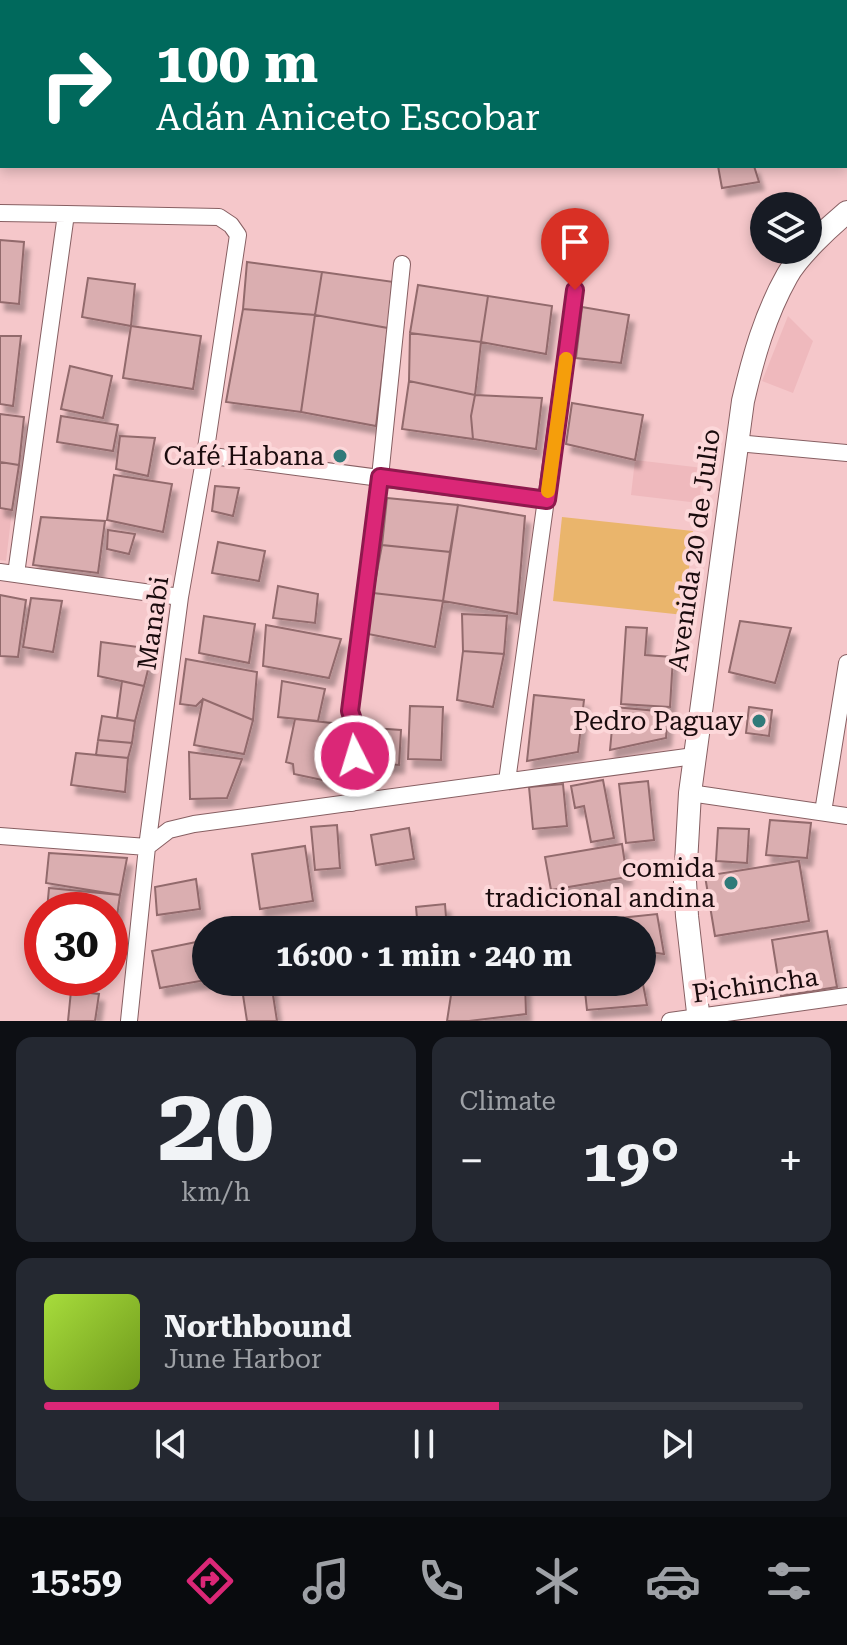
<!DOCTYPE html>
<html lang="en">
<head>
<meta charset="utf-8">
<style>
  :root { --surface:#171b24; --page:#242831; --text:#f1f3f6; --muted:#9ea1a6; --line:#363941; --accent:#db2777 }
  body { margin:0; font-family:"Roboto Serif",serif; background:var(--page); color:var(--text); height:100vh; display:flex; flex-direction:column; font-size:30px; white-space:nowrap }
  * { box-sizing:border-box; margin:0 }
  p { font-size:26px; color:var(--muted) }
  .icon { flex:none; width:44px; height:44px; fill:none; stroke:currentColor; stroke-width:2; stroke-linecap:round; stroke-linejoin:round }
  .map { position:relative; height:1021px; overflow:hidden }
  .panel { display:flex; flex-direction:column; gap:16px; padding:16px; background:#0d0f14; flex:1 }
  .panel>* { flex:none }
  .hud { position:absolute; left:0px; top:0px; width:848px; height:168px; box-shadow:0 4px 12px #0003; background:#00695c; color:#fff; overflow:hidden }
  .tools { position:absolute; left:750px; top:192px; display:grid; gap:16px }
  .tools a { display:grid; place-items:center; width:72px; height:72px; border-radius:50%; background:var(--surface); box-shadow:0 4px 12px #0003; font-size:40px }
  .speed { position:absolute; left:24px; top:892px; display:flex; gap:16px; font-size:40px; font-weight:700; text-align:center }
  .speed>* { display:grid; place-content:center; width:104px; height:104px; border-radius:50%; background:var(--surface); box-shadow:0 4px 12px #0003; line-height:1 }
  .speed .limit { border:12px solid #d22; background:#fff; color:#111 }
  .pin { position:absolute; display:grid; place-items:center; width:68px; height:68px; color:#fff; margin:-82px -34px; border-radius:50% 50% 50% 0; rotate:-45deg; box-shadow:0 0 8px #0007 }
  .pin .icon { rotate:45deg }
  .me { position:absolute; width:88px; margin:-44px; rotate:355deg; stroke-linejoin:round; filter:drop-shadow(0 0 6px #0008) }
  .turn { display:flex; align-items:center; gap:28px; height:168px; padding:0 24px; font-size:36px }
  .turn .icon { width:104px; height:104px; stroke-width:2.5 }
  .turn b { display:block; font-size:56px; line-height:68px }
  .big { font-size:60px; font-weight:700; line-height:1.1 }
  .panel .widget { flex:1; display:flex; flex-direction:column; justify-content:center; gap:12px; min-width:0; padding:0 28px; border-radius:16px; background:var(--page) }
  .panel .dial { align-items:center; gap:0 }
  .dial b { font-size:104px; line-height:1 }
  .song { display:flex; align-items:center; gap:24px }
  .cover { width:96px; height:96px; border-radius:12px; background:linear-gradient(135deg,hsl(80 70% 55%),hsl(80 70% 35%)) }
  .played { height:8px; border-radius:4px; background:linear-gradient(90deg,var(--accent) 60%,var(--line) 60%) }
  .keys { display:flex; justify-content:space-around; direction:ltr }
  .heat { display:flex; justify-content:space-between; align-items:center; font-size:44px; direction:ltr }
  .panel .tiles { flex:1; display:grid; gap:16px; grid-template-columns:1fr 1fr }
  .widget:last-child { grid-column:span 2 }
  .trip { position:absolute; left:192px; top:916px; width:464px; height:80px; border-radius:40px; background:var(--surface); box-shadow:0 4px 12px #0003; font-weight:700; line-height:80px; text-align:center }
  .tab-bar { display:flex; height:128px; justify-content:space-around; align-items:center; background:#090b0e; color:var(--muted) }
  .tab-bar .icon { width:56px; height:56px }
  .tab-bar .selected { color:var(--accent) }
  .tab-bar b { font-size:36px; color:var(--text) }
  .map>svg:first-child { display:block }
  .built { fill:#efb9bd }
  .green { fill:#eab56c }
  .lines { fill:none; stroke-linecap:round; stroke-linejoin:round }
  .stream { stroke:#fe8a97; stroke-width:5 }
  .building { fill:#daaeb0; stroke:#926a6c; stroke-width:2; filter:url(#shadow) }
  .minor-casing { stroke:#875f62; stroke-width:18 }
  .secondary-casing { stroke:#875f62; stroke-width:24 }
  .minor { stroke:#fff; stroke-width:16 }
  .secondary { stroke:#fff; stroke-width:22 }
  .route-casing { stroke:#8e194d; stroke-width:20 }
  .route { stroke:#db2777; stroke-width:14 }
  .slow { stroke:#f59e0b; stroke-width:14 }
  .poi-dot { fill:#307a79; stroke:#fcd7d9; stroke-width:3 }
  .labels { text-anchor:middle; stroke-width:8; stroke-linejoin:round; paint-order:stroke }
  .poi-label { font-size:26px; fill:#1a0b0d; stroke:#fcd7d9; text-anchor:end }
  .street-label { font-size:26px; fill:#1a0b0d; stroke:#fcd7d9 }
</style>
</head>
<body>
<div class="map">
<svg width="847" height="1021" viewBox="0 0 847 1021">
  <defs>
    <filter id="shadow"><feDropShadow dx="5" dy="8" stdDeviation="2" flood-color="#0004"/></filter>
  </defs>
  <rect width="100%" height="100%" fill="#f5c7ca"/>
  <path class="built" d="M788,316l25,25 -20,52 -31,-12z
    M635,460l68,8 -4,35 -68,-8z
    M0,508l12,2 -6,51 -6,-1z"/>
  <path class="green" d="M562,517l131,14 -9,84 -131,-14z"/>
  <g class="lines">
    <path class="stream" d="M549,2l2,-2
      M0,142h2"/>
  </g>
  <path class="building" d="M718,166h36l5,16 -37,6z
    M0,240l24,2 -5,62 -19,-2z
    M247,262l75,10 -7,43 -72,-6z
    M322,272l72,10 -6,46 -73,-13z
    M88,278l47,6 -4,42 -49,-9z
    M418,285l70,11 -7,46 -71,-9z
    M488,296l64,10 -6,48 -65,-12z
    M582,307l47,8 -8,48 -45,-5z
    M243,309l72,6 -14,97 -75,-10z
    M315,315l73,13 -12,98 -75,-14z
    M131,326l70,10 -8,53 -70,-11z
    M410,333l71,9 -6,53 -66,-14z
    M0,336h21l-8,70 -13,-2z
    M70,366l42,10 -9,42 -42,-9z
    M409,381l66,14 -4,21 2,23 -71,-10z
    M475,395l67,3 -6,51 -63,-10 -2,-23z
    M572,403l71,12 -8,45 -69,-16z
    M0,414l24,3 -5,48 -19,-3z
    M61,416l57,9 -5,26 -56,-9z
    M120,436l35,2 -7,38 -32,-7z
    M0,462l19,3 -7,45 -12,-2z
    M114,475l58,9 -9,48 -56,-12z
    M215,486l24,2 -6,28 -21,-5z
    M387,498l71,7 -8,47 -68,-7z
    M458,505l67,11 -8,98 -74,-13z
    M41,517l64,4 -7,52 -65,-8z
    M108,530l27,4 -6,20 -22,-5z
    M218,542l47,9 -6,30 -47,-8z
    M382,545l68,7 -7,49 -70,-8z
    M278,586l40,8 -3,29 -42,-5z
    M373,593l70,8 -8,46 -67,-13z
    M0,595l26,5 -8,57 -18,-1z
    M31,598l31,3 -9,51 -30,-5z
    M462,614l45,2 -3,38 -41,-3z
    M204,616l51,8 -6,39 -50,-10z
    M740,621l51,7 -16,55 -46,-11z
    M266,625l75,14 -12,39 -66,-12z
    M626,627l21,1 -2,27 28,2 -3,50 -49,-3z
    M101,642l52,7 -9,37 -46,-10z
    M463,651l41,3 -11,53 -36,-7z
    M186,659l71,13 -4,48 -50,-21 -7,7 -16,-2z
    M122,681l22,5 -9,35 -18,-3z
    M282,681l43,8 -7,32 -40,-4z
    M534,695l50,5 -6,52 -51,9z
    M203,699l50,21 -9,34 -50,-9z
    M410,706l33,1 -2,53 -33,-1z
    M614,707l54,5 -2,26 -56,12z
    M749,707l23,3 -3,26 -23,-3z
    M102,716l33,5 -3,22 -34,-3z
    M295,719l46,5v21h-10l-4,36 -33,-7 -1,-10 -7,-2z
    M372,728l29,2 -2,35 -28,-2z
    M98,740l34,3 -4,15 -32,-3z
    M189,752l53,7 -15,39 -37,1z
    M76,753l52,5 -3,34 -54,-7z
    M603,780l11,58 -23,4 -7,-36 -9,2 -4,-22z
    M648,781l6,59 -28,3 -7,-59z
    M563,784l4,42 -34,3 -4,-42z
    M770,820l41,3 -4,35 -41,-3z
    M337,825l3,43 -25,2 -4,-43z
    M409,828l5,31 -38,6 -5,-30z
    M718,828l31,1 -2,34 -31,-2z
    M622,844l5,33 -76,13 -6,-33z
    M305,846l8,55 -53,8 -8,-55z
    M49,853l78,5 -7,37 -74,-12z
    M799,861l10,60 -94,15 -10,-60z
    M196,879l4,30 -43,6 -2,-28z
    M49,888l71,7 -4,28 -6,-1v-12h-63z
    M445,904l2,26h-29l-2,-23z
    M657,914l7,40 -22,-3v-21h-40l-1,-10z
    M463,926l58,2 1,2h-60z
    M827,931l10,56 -56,9 -9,-56z
    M206,940v40l-46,8 -8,-37z
    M642,979l5,26 -60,5 -3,-28h58z
    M241,982h30l6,39h-30z
    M453,982h72l1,32 -57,7h-22z
    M71,991l28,3 -4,27h-27z"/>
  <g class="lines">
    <g class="minor-casing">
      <path id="minor" d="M90,2v-2
        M0,213l66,1
        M737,443l110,10
        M205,455l342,45
        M0,572l180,25
        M16,574l50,-360 153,3 12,8 7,10 -33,220 -25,142 -33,250 -18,174
        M507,781l68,-491
        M690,793l157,23
        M352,803l5,-71 -7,-21 30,-234 22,-213
        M823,812l24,-149
        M0,836l147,11 22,-17 25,-6 500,-68
        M670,1021l177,-25"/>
    </g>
    <g class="secondary-casing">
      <path id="secondary" d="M699,1021l-12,-105 -2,-35 5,-88 53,-392c10,-43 22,-86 44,-125 11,-20 42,-49 60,-64"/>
    </g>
    <use href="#minor" class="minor"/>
    <use href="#secondary" class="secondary"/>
  </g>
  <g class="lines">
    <g class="route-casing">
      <path id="route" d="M355,756l2,-24 -7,-21 30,-234 167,23 28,-210"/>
    </g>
    <use href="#route" class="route"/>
    <path class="slow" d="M548,491l18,-132"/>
  </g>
  <g class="poi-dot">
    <circle cx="340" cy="456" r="8"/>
    <circle cx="759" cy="721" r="8"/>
    <circle cx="731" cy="883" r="8"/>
  </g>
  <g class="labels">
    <g class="poi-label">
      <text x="324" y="465">Café Habana</text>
      <text x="743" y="730">Pedro Paguay</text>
      <text x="715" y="877">comida<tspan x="715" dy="30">tradicional andina</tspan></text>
    </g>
    <g class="street-label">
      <text transform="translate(694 550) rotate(-82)" y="9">Avenida 20 de Julio</text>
      <text transform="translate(153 623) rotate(-82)" y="9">Manabi</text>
      <text transform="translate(755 985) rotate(-8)" y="9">Pichincha</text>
    </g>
  </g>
</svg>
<div class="tools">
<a><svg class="icon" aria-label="layers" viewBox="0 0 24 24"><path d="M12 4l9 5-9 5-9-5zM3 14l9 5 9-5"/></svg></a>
</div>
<div class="speed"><div class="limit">30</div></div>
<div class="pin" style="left:575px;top:290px;background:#d93025"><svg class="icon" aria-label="arrive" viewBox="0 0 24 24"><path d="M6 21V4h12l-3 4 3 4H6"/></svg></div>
<svg class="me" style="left:355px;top:756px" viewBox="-20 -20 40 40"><circle r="17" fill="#db2777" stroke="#fff" stroke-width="3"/><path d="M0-11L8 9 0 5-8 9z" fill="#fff"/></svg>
<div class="trip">16:00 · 1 min · 240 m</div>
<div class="hud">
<div class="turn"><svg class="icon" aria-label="right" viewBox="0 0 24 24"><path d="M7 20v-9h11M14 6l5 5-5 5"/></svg><div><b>100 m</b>Adán Aniceto Escobar</div></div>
</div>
</div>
<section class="panel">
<div class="tiles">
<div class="widget dial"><b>20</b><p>km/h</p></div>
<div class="widget"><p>Climate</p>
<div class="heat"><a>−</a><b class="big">19°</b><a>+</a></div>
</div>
<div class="widget">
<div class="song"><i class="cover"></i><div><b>Northbound</b><p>June Harbor</p></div></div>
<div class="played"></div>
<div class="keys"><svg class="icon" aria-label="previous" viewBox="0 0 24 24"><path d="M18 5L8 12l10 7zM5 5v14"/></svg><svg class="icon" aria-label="pause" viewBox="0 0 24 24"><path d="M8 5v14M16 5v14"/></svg><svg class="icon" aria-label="next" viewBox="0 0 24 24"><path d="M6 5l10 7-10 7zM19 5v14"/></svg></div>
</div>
</div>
</section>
<nav class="tab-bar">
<b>15:59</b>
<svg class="icon selected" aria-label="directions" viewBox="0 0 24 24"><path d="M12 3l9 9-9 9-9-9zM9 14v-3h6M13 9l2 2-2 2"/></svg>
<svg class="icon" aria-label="music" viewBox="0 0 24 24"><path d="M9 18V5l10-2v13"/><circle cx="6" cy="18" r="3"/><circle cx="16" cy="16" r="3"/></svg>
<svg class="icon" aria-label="phone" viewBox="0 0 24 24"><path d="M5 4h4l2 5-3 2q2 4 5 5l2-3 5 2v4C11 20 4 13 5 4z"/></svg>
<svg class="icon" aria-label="climate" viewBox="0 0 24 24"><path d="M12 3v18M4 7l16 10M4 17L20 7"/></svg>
<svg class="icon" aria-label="car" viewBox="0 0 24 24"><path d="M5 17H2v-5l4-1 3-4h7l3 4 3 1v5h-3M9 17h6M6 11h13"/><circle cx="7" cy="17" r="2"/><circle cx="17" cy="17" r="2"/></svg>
<svg class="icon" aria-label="filters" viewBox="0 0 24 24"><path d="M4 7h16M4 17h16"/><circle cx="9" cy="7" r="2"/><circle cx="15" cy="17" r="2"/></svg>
</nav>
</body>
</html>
